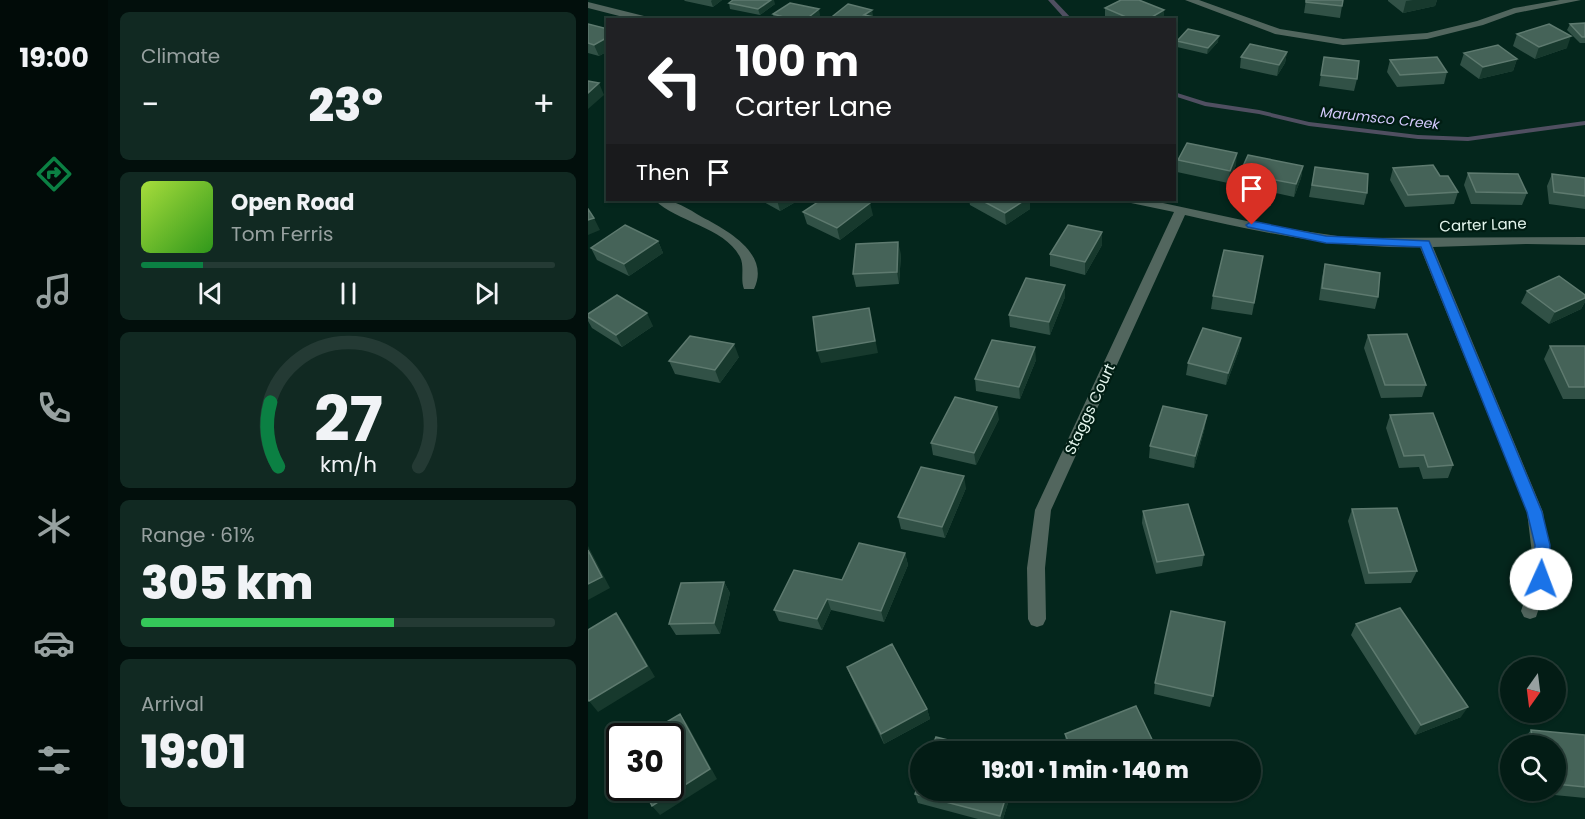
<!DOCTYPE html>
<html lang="en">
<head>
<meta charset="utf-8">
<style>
  :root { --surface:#031c15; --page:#112922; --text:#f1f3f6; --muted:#97a1a0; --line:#243a34; --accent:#0b8043 }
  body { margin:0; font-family:Poppins,sans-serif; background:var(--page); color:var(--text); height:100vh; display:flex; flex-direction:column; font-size:22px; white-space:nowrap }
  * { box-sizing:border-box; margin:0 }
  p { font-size:20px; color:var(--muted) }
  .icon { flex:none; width:33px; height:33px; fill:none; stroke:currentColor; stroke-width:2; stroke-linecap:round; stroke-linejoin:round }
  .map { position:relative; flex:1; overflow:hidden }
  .panel { display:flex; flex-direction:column; gap:12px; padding:12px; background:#020f0c; width:480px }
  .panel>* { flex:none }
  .guide { position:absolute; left:18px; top:18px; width:570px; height:183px; border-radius:0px; box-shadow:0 2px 4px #0004,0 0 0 2px var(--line); background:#202124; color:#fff; overflow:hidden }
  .needle { width:39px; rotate:194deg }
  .fabs { position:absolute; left:912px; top:657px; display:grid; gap:12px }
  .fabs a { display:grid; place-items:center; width:66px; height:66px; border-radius:50%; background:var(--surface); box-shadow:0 2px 4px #0004,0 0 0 2px var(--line); font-size:30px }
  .speed { position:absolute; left:18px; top:723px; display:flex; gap:12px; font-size:30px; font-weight:700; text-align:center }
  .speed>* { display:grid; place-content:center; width:78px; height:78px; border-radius:50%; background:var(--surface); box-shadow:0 2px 4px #0004,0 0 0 2px var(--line); line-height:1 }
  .speed .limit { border:3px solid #111; border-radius:9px; background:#fff; color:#111 }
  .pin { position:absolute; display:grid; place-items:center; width:51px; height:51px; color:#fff; margin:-62px -26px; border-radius:50% 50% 50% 0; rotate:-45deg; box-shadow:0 0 6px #0007 }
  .pin .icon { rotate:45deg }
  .me { position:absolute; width:66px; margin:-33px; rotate:2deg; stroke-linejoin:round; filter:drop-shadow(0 0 4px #0008) }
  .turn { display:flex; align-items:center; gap:21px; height:126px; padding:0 30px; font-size:27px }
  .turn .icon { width:78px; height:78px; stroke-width:2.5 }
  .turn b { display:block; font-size:42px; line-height:51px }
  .then { display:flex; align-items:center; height:57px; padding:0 30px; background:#0003; gap:12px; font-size:22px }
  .big { font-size:45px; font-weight:800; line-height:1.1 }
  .panel .tile { flex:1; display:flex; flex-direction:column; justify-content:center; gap:9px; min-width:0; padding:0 21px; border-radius:9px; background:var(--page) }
  .panel .dial { align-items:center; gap:0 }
  .dial svg { height:156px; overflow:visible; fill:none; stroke:var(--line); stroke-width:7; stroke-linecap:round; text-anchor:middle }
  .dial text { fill:var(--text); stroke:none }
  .song { display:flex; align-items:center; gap:18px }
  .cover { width:72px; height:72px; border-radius:9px; background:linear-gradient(135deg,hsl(80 70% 55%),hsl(110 70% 35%)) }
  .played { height:6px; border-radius:3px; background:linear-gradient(90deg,var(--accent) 15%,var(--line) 15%) }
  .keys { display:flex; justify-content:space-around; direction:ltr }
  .heat { display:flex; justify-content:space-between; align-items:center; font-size:33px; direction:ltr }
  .charge { height:9px; border-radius:4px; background:linear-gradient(90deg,#34c759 61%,var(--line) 0) }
  .trip { position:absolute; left:322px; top:741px; width:351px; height:60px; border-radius:30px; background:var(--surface); box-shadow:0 2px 4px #0004,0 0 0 2px var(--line); font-weight:800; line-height:60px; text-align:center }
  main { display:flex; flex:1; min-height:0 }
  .tabs { display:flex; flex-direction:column; width:108px; justify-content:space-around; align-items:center; background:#010b08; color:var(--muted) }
  .tabs .icon { width:42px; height:42px }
  .tabs .current { color:var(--accent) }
  .tabs b { font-size:27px; color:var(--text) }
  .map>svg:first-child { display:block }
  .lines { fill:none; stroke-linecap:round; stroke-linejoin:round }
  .stream { fill:#504f61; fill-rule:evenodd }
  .minor { fill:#52665e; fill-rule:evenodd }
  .wall { fill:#315146 }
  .shaded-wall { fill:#17392d }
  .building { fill:#456358; stroke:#5e7a6f; stroke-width:1.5 }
  .route { fill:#1a73e8; stroke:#114b97; stroke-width:1.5 }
  .labels { text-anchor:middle; stroke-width:4.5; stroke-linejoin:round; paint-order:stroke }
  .far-water-label { font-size:14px; font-style:italic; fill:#d4cafd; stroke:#001d13 }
  .street-label { font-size:15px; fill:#e4f6ee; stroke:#001d13 }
</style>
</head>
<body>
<main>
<nav class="tabs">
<b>19:00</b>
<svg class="icon current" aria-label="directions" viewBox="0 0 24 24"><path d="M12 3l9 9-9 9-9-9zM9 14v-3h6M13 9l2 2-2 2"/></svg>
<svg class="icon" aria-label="music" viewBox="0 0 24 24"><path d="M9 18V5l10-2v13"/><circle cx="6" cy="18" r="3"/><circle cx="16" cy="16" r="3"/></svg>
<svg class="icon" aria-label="phone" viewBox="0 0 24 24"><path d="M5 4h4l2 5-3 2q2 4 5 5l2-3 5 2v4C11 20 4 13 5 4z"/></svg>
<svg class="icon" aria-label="climate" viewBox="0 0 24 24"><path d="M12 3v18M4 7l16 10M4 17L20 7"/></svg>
<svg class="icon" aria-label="car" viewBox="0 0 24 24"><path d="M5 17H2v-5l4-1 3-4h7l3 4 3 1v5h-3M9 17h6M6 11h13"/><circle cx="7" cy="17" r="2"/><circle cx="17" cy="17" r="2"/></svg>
<svg class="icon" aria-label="filters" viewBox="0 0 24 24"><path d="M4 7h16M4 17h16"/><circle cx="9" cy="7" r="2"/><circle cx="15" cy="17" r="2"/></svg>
</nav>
<section class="panel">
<div class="tile"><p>Climate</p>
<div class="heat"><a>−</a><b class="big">23°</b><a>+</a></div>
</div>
<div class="tile">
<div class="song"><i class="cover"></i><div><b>Open Road</b><p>Tom Ferris</p></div></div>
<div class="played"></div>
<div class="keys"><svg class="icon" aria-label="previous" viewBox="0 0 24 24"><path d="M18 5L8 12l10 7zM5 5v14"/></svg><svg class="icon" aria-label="pause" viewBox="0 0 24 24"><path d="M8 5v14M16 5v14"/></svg><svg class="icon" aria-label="next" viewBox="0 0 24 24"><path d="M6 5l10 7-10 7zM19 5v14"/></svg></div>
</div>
<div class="tile dial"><svg viewBox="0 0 100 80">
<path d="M14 69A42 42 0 1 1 86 69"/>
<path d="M14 69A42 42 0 0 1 10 36" stroke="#0b8043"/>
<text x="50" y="56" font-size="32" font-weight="700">27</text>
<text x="50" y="72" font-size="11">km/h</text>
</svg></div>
<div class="tile"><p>Range · 61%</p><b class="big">305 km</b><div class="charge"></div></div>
<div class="tile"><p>Arrival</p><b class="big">19:01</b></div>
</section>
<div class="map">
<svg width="997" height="819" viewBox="0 0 997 819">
  <rect width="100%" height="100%" fill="#04261c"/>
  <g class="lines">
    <path class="stream" d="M460,0h6l19,20h-7z
      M586,92l32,10 53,8 50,12 109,13 50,2 117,-16v4l-117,16 -50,-2 -109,-13 -50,-12 -54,-8 -31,-10z"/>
    <path class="minor" d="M597,0h14l81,29 63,10 84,-6 50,-12 37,-13 46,-8h21l-65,13 -33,12 -56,14 -84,6 -68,-11z
      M0,2l64,16 1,2h-18l-47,-12z
      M67,200c17,-2 32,8 47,17 25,13 69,37 52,72h-10c-4,-10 1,-22 -4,-32 -15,-30 -64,-35 -85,-57z
      M541,200h20l121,26 81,12 234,-1v8l-58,-1 -94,3 110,265 7,50 -3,22 -11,33 -6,2 -6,-2 -3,-6 9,-27 3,-22 -6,-50 -107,-265c-80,2 -156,-14 -235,-32l-134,295 -6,58 1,51 -3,6 -6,2 -6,-2 -3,-6 -1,-51 8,-58 139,-298 -43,-9z"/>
  </g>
  <path class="wall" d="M96,0h38l-9,7 -28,-6z
    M718,0h37l-3,18 -36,-5z
    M800,0h49l-2,6 -32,7 -15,-12z
    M141,3l46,1 -15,11 -30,-6z
    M517,8l59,2v10h-59z
    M185,14l47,1 -6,5h-40z
    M997,23v20h-5l-13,-13 3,-6z
    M0,24l20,5v22l-9,5 -11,-3z
    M929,34l50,14 -32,11 -22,-13z
    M589,41l41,1 -11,12 -30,-7z
    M699,52l-2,11 -8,13 -37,-8 1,-11z
    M876,53l53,6 -4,12 -34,8 -19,-14z
    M736,57l33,22 -3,12 -35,-5z
    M802,60l57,12 -3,12 -47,3 -10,-15z
    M590,160l58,5 -8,18 -51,-11z
    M715,166l-2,12 -7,19 -55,-12 1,-12z
    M727,167l52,26 -3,12 -55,-8z
    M805,168l47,8 18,16 -4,12 -49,3 -15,-27z
    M880,173l59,20 -5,12 -51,-1 -7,-19z
    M964,174l33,4v31l-36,-5 -2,-18z
    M172,200h39l-19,11z
    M381,200h61v9l-24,16 -36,-20z
    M215,212l70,3 -33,25 -33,-16z
    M70,241l5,12 -34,23 -32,-16 -6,-12z
    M514,245l-17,30 -35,-9v-12z
    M313,254l-2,30 -43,3 -3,-13z
    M675,256l-11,59 -41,-6 2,-13z
    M737,264l53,33 -3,12 -56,-9 3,-23z
    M939,291l58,4v7l-4,7 -32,15 -28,-21z
    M477,297l-15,38 -40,-8 -1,-12z
    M0,314l65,12 -31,21 -30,-19 -4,-7z
    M780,335l58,50 -4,12 -41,1 -17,-50z
    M653,338l-2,12 -13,35 -40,-10 2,-12z
    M962,346h35v53h-22l-19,-40z
    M151,357l-19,26 -45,-9 -6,-13z
    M448,360l-16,39 -44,-8 -1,-12z
    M802,415l63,50 -5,13 -25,1 -4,-12 -20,1 -13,-40z
    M411,419l-23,46 -43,-10 -2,-12z
    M617,427l-11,41 -45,-10 1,-12z
    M378,488l-21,50 -44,-9 -3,-12z
    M764,509l65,62 -6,12 -46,1 -17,-63z
    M555,511l61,44 -2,11 -46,8 -14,-51z
    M317,553l3,12 -24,57 -53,-12 -9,20 -43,-9 -5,-11z
    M136,582l6,11 -10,41 -44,1 -7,-11z
    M768,624l105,93 -46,18 -64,-100z
    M259,667l80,42 3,10 -46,25 -33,-67z
    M567,683l58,13 -3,11 -56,-13z
    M943,730l54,5v63l-51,-5 -1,-3h23v-44h-32l-1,-6z
    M477,734l93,18h-89l-3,-8z
    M424,790l-9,29h-25l-60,-16 -3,-9z
    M497,790h32l-28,12z"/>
  <path class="shaded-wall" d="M124,0h10l-9,7 -2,-6z
    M183,0h3l1,4 -15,11 -2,-6z
    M825,0h24l-2,6 -32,7 3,-12z
    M231,9l1,6 -6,5h-9z
    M284,10l2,10h-9l-1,-5z
    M576,10v10h-17z
    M631,36l-1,6 -11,12 1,-6z
    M983,36l-4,12 -32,11 4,-12z
    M20,37v14l-9,5 -5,-11z
    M699,52l-2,11 -8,13 2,-11z
    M929,59l-4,12 -34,8 4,-12z
    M11,83l5,12 -16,14v-16z
    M649,153l-1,12 -8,18 2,-12z
    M715,166l-2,12 -7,19 2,-13z
    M189,200h22l-19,11z
    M437,200h5v9l-24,16 -1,-12z
    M282,203l3,12 -33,25 -3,-12z
    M6,218l6,12 -12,5v-15z
    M514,232v13l-17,30v-13z
    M70,241l5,12 -34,23 -5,-12z
    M310,242l3,12 -2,30 -2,-12z
    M477,285v12l-15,38 -1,-13z
    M997,298v4l-4,7 -32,15 6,-12z
    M281,308l9,45 -57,10 -4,-12z
    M59,313l6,13 -31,21 -6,-12z
    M653,338l-2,12 -13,35 2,-12z
    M146,344l5,13 -19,26 -5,-13z
    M447,347l1,13 -16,39 -1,-12z
    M409,407l2,12 -23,46 -2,-12z
    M619,415l-2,12 -11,41 1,-12z
    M376,476l2,12 -21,50 -3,-11z
    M0,546l22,42 -22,12z
    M317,553l3,12 -24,57 -3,-11z
    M136,582l6,11 -10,41 -6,-11z
    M239,599l4,11 -9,20 -5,-11z
    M28,613l8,11 31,53 -57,35 -9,-11z
    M880,707l-7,10 -46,18 6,-10z
    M339,709l3,10 -46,25 -3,-10z
    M92,714l7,10 30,55 -57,36 -8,-9z
    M420,790h4l-9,29h-2l-1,-3z
    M507,790h22l-28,12v-9z"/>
  <path class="building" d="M145,0h38l-13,9 -29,-6z
    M533,0h18l25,10 -17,10h-14l-28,-12z
    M718,0h37l-1,6 -36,-4z
    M202,3l29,6 -14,11h-11l-21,-6z
    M260,4l24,6 -8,5 10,2 -3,3h-43z
    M997,23v14h-3l-12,-13z
    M0,24l20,5v8l-14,8 -6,-2z
    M961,24l22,12 -32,11 -22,-13z
    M600,29l31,7 -11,12 -31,-7z
    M662,44l37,8 -8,13 -38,-8z
    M910,45l19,14 -34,8 -19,-14z
    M736,57l35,4 -2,18 -36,-4z
    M849,57l10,15 -47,3 -10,-15z
    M0,81l11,2 -11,10z
    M599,143l50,10 -7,18 -52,-11z
    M660,155l55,11 -7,18 -56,-11z
    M845,165l7,11h8l10,16 -50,3 -15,-27z
    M727,167l53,7 -1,19 -55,-8z
    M880,173l50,1 9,19 -51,-1z
    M964,174l33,4v18l-31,-4z
    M233,200h42l7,3 -33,25 -34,-16z
    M393,200h44l-20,13z
    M0,209l6,9 -6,2z
    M37,225l33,16 -34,23 -33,-16z
    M480,225l34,7 -17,30 -35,-8z
    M310,242l-1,30 -44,2 3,-30z
    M636,250l39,6 -9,47 -41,-7z
    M737,264l55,9 -2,24 -56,-9z
    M971,276l26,19v3l-30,14 -28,-21z
    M438,278l39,7 -16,37 -40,-7z
    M29,295l30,18 -31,22 -28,-18v-3z
    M281,308l6,33 -58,10 -4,-34z
    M615,328l38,10 -13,35 -40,-10z
    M819,334l19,51h-41l-17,-50z
    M102,336l44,8 -19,26 -46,-9z
    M404,340l43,7 -16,40 -44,-8z
    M962,346h35v41h-16z
    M367,397l42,10 -23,46 -43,-10z
    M575,406l44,9 -12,41 -45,-10z
    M845,413l20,52 -25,2 -4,-12 -20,1 -14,-41z
    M333,467l43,9 -22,51 -44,-10z
    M600,504l16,51 -47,7 -14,-51z
    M809,508l20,63 -48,2 -17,-64z
    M271,543l46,10 -24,58 -54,-12 -10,20 -43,-9 20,-40 48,10z
    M0,550l14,27 -14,7z
    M136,582l-10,41 -45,1 12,-41z
    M812,608l68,99 -47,18 -65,-101z
    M583,611l54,11 -12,74 -58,-13z
    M28,613l31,53 -58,35 -1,-2v-69z
    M304,644l35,65 -46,25 -34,-67z
    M548,706l22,46h-85l-8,-18z
    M92,714l30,55 -58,37 -9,-18h27v-52h-27z
    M943,730l54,5v52l-29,-3v-38h-22z
    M348,737l60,15h-66z
    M333,776v14h87l-8,26 -85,-22z"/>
  <path class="route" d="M664,221l74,15 103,5 113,271 8,33 -1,34 -2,5 -6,2 -5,-2 -3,-5 2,-34 -8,-33 -106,-265 -95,-4 -78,-16 -2,-2z"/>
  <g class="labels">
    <g class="far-water-label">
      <text transform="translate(792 118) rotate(6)" y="5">Marumsco Creek</text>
    </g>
    <g class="street-label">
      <text transform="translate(895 225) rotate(-2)" y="5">Carter Lane</text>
      <text transform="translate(502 409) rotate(-65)" y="5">Staggs Court</text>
    </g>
  </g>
</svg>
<div class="fabs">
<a><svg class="needle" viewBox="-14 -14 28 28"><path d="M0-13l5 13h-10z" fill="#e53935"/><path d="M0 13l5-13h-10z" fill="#97a1a0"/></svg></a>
<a><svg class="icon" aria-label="search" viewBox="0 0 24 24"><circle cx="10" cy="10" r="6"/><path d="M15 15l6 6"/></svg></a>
</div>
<div class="speed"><div class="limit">30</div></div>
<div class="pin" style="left:664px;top:225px;background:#d93025"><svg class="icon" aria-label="arrive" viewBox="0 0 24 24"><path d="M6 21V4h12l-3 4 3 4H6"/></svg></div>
<svg class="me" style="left:953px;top:579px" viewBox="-20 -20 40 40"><circle r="19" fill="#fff"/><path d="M0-13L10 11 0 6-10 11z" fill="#1a73e8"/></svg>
<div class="trip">19:01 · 1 min · 140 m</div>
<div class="guide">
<div class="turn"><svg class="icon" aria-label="left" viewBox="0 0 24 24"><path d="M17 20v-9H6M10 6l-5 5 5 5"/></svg><div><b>100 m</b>Carter Lane</div></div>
<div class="then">Then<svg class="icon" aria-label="arrive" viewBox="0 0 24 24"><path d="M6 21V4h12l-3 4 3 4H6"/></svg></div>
</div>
</div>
</main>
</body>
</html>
